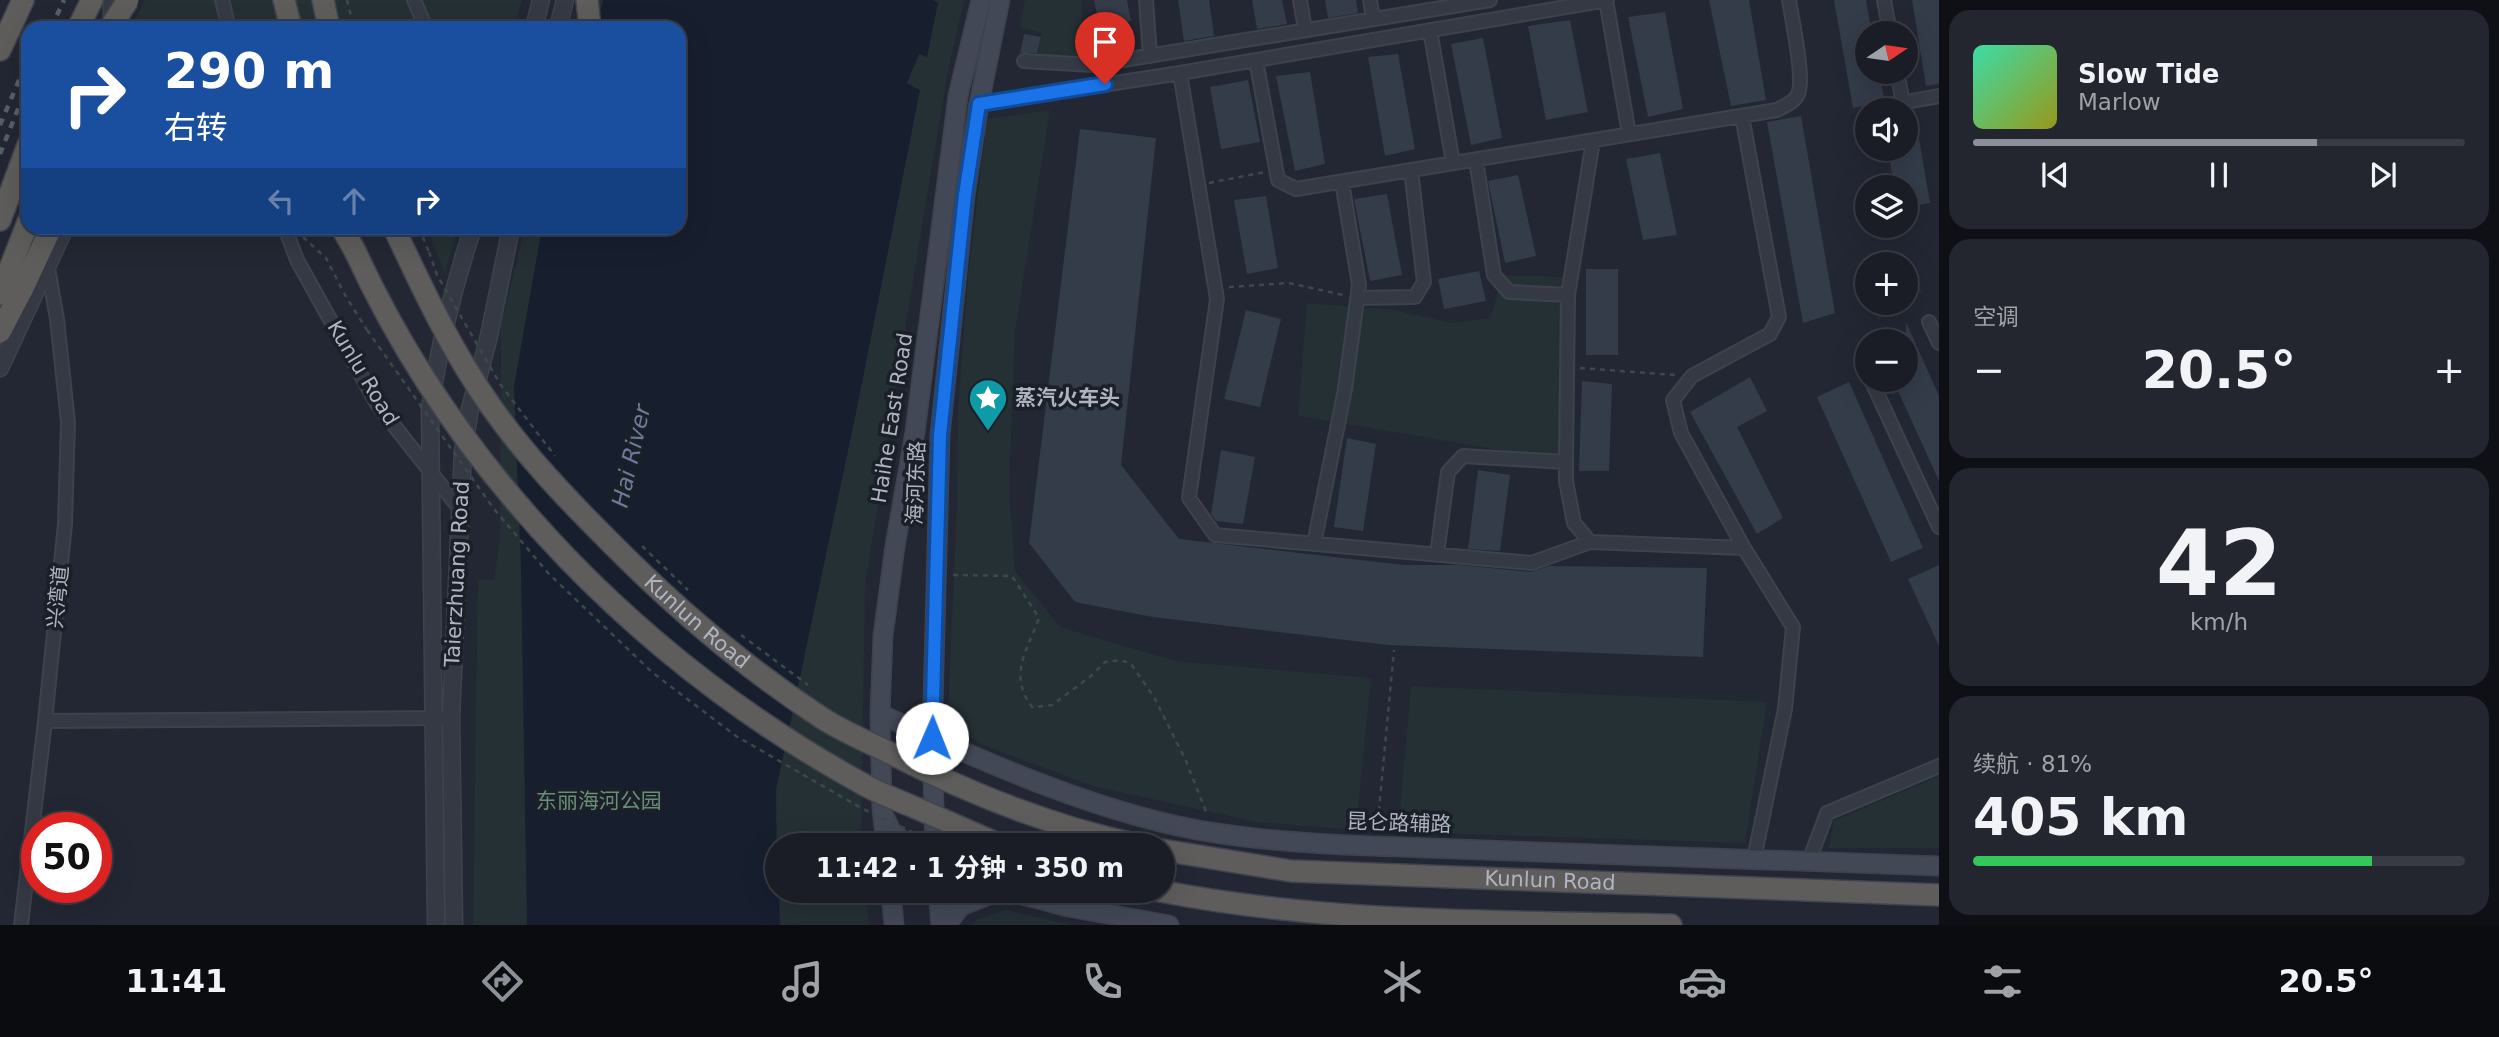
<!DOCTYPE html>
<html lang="zh">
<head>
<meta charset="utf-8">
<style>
  :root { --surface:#1a1d26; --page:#23262e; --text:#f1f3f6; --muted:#9fa2a7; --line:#383b43; --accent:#8c9099 }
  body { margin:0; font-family:"DejaVu Sans","Noto Sans SC",sans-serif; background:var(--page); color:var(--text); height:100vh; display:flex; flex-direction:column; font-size:26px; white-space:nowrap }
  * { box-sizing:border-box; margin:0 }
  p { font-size:23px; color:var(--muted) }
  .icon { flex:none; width:38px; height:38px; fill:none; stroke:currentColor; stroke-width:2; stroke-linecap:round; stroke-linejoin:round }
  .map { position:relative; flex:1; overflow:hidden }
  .panel { display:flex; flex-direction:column; gap:10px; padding:10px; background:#0e1015; width:560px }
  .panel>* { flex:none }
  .banner { position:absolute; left:21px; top:21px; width:665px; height:214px; border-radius:21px; box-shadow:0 7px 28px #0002,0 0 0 2px var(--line); background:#1a4fa0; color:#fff; overflow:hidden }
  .needle { width:46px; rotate:77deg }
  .controls { position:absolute; left:1855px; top:21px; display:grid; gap:14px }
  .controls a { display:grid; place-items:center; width:63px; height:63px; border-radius:50%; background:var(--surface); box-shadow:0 7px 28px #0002,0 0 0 2px var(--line); font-size:35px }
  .speed { position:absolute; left:21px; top:812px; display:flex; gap:14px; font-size:35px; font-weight:700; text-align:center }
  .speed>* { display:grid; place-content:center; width:91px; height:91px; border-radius:50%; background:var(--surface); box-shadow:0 7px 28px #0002,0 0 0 2px var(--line); line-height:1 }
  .speed .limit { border:10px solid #d22; background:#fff; color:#111 }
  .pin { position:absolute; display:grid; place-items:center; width:60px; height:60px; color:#fff; margin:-72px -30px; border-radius:50% 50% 50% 0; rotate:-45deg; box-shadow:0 0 7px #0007 }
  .pin .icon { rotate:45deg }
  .me { position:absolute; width:77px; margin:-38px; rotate:1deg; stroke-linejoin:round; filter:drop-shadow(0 0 5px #0008) }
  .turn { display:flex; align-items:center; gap:24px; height:147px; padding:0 28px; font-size:32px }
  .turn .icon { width:91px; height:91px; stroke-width:2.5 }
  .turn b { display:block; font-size:49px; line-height:60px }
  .lanes { display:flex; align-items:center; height:66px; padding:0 28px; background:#0003; justify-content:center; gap:35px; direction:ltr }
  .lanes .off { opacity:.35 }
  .big { font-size:52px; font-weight:700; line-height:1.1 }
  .panel .tile { flex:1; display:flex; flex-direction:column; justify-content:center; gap:10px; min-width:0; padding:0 24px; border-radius:21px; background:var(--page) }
  .panel .dial { align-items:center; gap:0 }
  .dial b { font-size:91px; line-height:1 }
  .song { display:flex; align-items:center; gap:21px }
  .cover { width:84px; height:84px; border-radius:10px; background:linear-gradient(135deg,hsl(160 70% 55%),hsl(60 70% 35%)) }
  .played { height:7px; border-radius:4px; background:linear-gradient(90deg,var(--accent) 70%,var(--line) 70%) }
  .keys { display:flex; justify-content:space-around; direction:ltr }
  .heat { display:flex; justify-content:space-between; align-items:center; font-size:38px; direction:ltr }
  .charge { height:10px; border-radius:5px; background:linear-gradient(90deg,#34c759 81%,var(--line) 0) }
  .trip { position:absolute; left:765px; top:833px; width:410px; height:70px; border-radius:35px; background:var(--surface); box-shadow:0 7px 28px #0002,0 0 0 2px var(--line); font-weight:700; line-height:70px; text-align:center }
  .menu { display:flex; height:112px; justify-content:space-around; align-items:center; background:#0a0c0f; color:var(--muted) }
  .menu .icon { width:49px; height:49px }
  .menu .current { color:var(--accent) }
  .menu b { font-size:32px; color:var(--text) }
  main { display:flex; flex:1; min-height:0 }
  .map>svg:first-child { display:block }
  .green { fill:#243034 }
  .water { fill:#171e2e }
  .building { fill:#343b49 }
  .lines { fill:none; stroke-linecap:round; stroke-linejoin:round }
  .minor-casing { stroke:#3e424d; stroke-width:16 }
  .tertiary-casing { stroke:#3e424d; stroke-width:19 }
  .secondary-casing { stroke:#3e424d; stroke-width:21 }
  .trunk-casing { stroke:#3f444e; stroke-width:24 }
  .path { stroke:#3c494c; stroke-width:2.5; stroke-dasharray:5 5; stroke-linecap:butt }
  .minor { stroke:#353944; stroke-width:12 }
  .tertiary { stroke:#353944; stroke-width:16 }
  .secondary { stroke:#434856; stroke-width:18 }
  .trunk { stroke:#5e5d5c; stroke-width:21 }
  .rail { stroke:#575d6a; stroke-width:4.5; stroke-dasharray:7 7; stroke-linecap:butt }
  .trunk-bridge-casing { stroke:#3f444e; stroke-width:24; stroke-linecap:butt }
  .path-bridge { stroke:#3c494c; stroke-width:2.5; stroke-dasharray:5 5; stroke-linecap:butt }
  .trunk-bridge { stroke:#5e5d5c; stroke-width:21 }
  .route-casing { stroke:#114b97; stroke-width:18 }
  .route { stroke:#1a73e8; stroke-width:12 }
  .labels { text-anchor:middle; stroke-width:7; stroke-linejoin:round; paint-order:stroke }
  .street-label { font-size:21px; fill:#afb4c0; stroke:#1a1f28 }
  .poi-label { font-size:21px; font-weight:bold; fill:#afb4c0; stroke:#1a1f28; text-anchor:start }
  .park-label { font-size:21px; fill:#6a8d76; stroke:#1a1f28 }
  .water-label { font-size:23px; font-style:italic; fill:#6c7b9b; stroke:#1a1f28 }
</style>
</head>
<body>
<main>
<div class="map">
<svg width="1939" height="925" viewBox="0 0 1939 925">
  <rect width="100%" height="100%" fill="#222733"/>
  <path class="green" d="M145,0h377l-8,28h-383z
    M581,0h383l-16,71 -40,240 -43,276 -4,258h-84v46h89l3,34h-396l5,-346 16,1 6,-41 1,-214 24,-97h154v-200h-105z
    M1025,0h56l4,65 -39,4 -11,-3 7,-33 -22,-5z
    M1050,110l-35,222 -6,158 6,81 45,56 115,34 196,17 -15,152 -100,-8 -163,-36 -108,-40 -27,-16 -10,-19 9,-203 1,-99 10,-132 19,-158z
    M427,228h31l-13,45z
    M1911,272l12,20 -45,28 -10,-17h38v-28z
    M1502,275l62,2 -5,183 -261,-44 9,-113 87,7 58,13 37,-5 4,-8z
    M1411,686l356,16 -22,141 -347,-11z
    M1939,776v72h-110l5,-27z
    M1006,910l67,15h-101l6,-6z"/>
  <path class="water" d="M603,0h330l5,3 -11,54 -8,-3 -12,29 13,7 -64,323 -80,377 1,101h2l1,34h-253l-6,-355 -7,-184 28,-158h137v-200h-82z"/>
  <path class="building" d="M1094,0h33l4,21 -8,2 5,27 -29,5 -6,-29 6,-1z
    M1178,0h31l5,36 -30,5z
    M1252,0h30l5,24 -30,5z
    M1325,0h31l2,13 -30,5z
    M1709,0h40l17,100 -35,6z
    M1834,0h32l6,33h-5v39h12l5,26 -3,5 -28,5z
    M1912,0h27v84l-13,2z
    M1665,12l18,97 -35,8 -20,-100z
    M1570,20l18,92 -42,8 -18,-94z
    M1024,34l17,3 -4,16h-17z
    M1483,38l19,100 -31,7 -20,-101z
    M1398,54l17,95 -30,7 -17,-99z
    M1310,72l15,92 -30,7 -19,-95z
    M1248,80l12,62 -39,7 -11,-62z
    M1914,109l16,94 -24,4v-20h-12l-6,-38h18v-38z
    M1801,116l34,197 -32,10 -36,-201z
    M1080,129l76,9 -35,327 58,74 225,26h55l72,7 18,-6 158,2 -4,89 -315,-12 -235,-28 -78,-15 -46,-59z
    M1660,153l17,82 -34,5 -17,-81z
    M1518,175l18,81 -31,7 -17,-82z
    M1387,194l15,81 -32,6 -16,-82z
    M1266,196l12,72 -31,6 -13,-74z
    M1586,269h32v86h-32z
    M1479,271l7,30 -42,8 -6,-30z
    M1246,310l35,9 -21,88 -36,-8z
    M1906,322l33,74v85l-46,-101h13z
    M1750,377l17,34 -30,16 46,91 -26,16 -67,-122z
    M1582,381l30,3 -3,87h-30z
    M1849,382l74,166 -32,14 -74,-165z
    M1347,438l29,6 -13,87 -29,-4z
    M1221,450l34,7 -12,67 -27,-3 -5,-7z
    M1478,470l32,5 -10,76 -32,-2z
    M1939,565v81l-31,-67z"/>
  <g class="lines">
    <g class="minor-casing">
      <path id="minor" d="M222,0l7,28
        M414,0l12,28
        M1146,0l4,56
        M1300,0l5,29
        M1370,0l3,18
        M1606,0l23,134
        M1884,0l6,33
        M1430,30l23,133
        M1256,60l22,120 18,9 481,-79c7,-4 18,-8 21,-16 7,-15 -6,-75 -9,-94
        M1024,61l69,4 397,-65
        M1897,72l6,31
        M1180,73l37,226 -28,199 26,37 317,28 58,-21 154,6
        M979,104l201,-31 427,-73
        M1889,105l50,-9
        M1742,116l37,201 -9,17 -78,42 -19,24 8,33 63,115 49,79 -8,82 -31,150
        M1476,160l18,115 15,17 59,3
        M285,228l12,32 80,144 82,104
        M1357,298l58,-1 9,-15 -13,-112
        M1929,322l10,21
        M1863,361l4,10
        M1871,380l68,147
        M1590,542l-16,-19 -8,-42v-19l2,-167 25,-154
        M1314,544l31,-155 14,-104 -17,-103
        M1437,554l11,-82 15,-16 103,6
        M45,721l395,-3
        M1809,861l18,-48 112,-47
        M21,925l24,-204 20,-197 3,-102 -11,-103 -9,-51"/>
    </g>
    <g class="tertiary-casing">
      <path id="tertiary" d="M112,26v-26
        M534,28l7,-28
        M558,28l7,-28
        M0,368l65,-140
        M436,925l-6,-517c9,-62 23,-121 43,-180
        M454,925l-3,-207 12,-267 7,-42 19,-73 22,-108"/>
    </g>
    <g class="secondary-casing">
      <path id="secondary" d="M880,714c101,47 226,103 336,119 52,8 103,11 155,13l568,20
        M885,818l6,13 16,14
        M886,845l-4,-37 -2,-94 3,-78 12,-90 20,-114 43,-336 23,-96
        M935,845l-3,-103 8,-307 25,-240 14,-91 21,-104
        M891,891l3,34
        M938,891l3,34
        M1008,891l61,16 100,18
        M946,925l15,-19 38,-15"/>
    </g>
    <g class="trunk-casing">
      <g id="trunk">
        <path d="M284,0l7,28"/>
        <path d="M323,0l6,28"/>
        <path d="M587,0l3,28"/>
        <path d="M78,28l14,-28"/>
        <path d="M0,50l23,-50"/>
        <path d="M0,220l28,-75"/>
        <path d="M342,228l13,23"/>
        <path d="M0,294l28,-72"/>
        <path d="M0,332l22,-42 29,-62"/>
        <path id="s1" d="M1162,850l129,21 648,24"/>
        <path d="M1160,891c168,33 341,30 511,34"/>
      </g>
    </g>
    <path class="path" d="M347,0l7,28
      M1209,183l56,-11
      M419,228l10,24
      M303,237l23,21 19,37 22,35
      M1229,287l60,-4 54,12
      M1580,368l95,7
      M953,575l59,1 27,42c-12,33 -31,57 -7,89l20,-2 39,-29 14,-14 16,-2 10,4 23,33 32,64 21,53
      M1377,831l17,-181"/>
    <use href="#minor" class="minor"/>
    <use href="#tertiary" class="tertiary"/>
    <use href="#secondary" class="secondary"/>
    <use href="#trunk" class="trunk"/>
    <path class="rail" d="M51,28l13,-28
      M0,125l28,-66
      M0,154l28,-70"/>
    <g class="trunk-bridge-casing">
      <g id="trunk-bridge">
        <path d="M110,28l18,-28"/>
        <path id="s2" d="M394,228c29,62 58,124 98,180 34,48 74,90 115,131 66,67 137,128 215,179 20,13 44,23 66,34 80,41 163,75 251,93"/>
        <path d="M355,251c103,225 290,413 506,532 15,9 32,15 48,22 31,13 61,27 92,40"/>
      </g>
    </g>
    <path class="path-bridge" d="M429,252l8,23 63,109 55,72
      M367,330l127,179 55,65 104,99 83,63 125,72 79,37
      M642,546l46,44
      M741,635l67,50"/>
    <use href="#trunk-bridge" class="trunk-bridge"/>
  </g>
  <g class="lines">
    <g class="route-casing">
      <path id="route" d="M932,738l8,-303 25,-240 14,-91 126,-20"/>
    </g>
    <use href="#route" class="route"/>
  </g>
  <defs>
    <g id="sight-pin" transform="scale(2.0125)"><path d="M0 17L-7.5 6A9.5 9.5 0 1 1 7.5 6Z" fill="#0f9aa8" stroke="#1a1f28"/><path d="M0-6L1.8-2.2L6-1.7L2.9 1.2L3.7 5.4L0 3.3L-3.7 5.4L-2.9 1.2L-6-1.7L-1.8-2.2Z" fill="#fff"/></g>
  </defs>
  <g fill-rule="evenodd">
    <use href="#sight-pin" x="988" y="398"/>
  </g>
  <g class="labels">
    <g class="street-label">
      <text transform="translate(363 373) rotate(59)" y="7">Kunlu Road</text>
      <text transform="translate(892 418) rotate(-81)" y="7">Haihe East Road</text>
      <text transform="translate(916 483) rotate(-88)" y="7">海河东路</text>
      <text transform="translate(457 574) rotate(-87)" y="7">Taierzhuang Road</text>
      <text transform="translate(58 597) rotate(-84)" y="7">兴湾道</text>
      <text dy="7" stroke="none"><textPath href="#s2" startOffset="502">Kunlun Road</textPath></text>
      <text transform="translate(1399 823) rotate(2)" y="7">昆仑路辅路</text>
      <text dy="7" stroke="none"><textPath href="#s1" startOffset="390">Kunlun Road</textPath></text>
    </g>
    <g class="poi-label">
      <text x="1015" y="405">蒸汽火车头</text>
    </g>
    <g class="park-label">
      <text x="599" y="808">东丽海河公园</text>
    </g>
    <g class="water-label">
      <text transform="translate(631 456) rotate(-77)" y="8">Hai River</text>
    </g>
  </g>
</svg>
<div class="controls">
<a><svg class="needle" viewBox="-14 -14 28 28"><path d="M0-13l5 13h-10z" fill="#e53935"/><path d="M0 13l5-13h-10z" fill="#9fa2a7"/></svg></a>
<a><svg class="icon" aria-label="sound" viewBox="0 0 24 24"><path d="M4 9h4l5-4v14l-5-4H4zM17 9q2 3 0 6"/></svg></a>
<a><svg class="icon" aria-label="layers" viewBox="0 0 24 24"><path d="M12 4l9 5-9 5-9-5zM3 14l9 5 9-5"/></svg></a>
<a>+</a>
<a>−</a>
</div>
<div class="speed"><div class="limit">50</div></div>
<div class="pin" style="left:1105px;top:84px;background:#d93025"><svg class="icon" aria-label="arrive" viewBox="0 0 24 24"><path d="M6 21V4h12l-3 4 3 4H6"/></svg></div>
<svg class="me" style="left:932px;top:738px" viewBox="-20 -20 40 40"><circle r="19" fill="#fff"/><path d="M0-13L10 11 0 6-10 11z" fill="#1a73e8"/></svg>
<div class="trip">11:42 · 1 分钟 · 350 m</div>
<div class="banner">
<div class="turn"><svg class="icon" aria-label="right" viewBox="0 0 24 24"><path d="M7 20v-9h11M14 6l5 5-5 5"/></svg><div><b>290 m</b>右转</div></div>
<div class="lanes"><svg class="icon off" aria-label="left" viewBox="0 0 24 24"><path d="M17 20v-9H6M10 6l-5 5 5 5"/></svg><svg class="icon off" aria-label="ahead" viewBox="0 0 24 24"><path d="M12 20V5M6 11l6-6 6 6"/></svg><svg class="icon" aria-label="right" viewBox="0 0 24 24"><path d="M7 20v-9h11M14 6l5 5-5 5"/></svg></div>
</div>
</div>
<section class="panel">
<div class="tile">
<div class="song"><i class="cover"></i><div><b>Slow Tide</b><p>Marlow</p></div></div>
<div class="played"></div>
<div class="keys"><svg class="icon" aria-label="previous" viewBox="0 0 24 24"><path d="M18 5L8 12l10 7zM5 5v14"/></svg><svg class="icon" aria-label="pause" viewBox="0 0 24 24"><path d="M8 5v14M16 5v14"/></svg><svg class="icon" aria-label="next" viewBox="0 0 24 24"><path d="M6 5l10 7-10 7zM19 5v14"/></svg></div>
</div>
<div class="tile"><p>空调</p>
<div class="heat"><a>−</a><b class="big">20.5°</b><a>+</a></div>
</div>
<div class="tile dial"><b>42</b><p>km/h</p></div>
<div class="tile"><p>续航 · 81%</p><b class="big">405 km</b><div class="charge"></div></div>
</section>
</main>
<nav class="menu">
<b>11:41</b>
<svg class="icon current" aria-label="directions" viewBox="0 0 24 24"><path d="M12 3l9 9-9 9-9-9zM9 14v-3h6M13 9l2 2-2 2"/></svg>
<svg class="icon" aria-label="music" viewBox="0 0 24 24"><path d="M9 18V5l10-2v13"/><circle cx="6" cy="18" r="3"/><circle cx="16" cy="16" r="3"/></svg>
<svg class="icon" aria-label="phone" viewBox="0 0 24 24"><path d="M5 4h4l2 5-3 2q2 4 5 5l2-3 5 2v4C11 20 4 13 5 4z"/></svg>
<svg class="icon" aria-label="climate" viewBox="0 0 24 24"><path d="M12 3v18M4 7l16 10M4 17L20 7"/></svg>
<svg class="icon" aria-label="car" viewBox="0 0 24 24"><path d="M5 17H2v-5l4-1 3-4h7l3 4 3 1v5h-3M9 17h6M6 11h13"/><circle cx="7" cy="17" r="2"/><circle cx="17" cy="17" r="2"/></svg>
<svg class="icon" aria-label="filters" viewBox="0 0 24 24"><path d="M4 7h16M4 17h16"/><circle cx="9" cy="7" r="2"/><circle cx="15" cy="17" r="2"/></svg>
<b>20.5°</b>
</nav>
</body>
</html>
